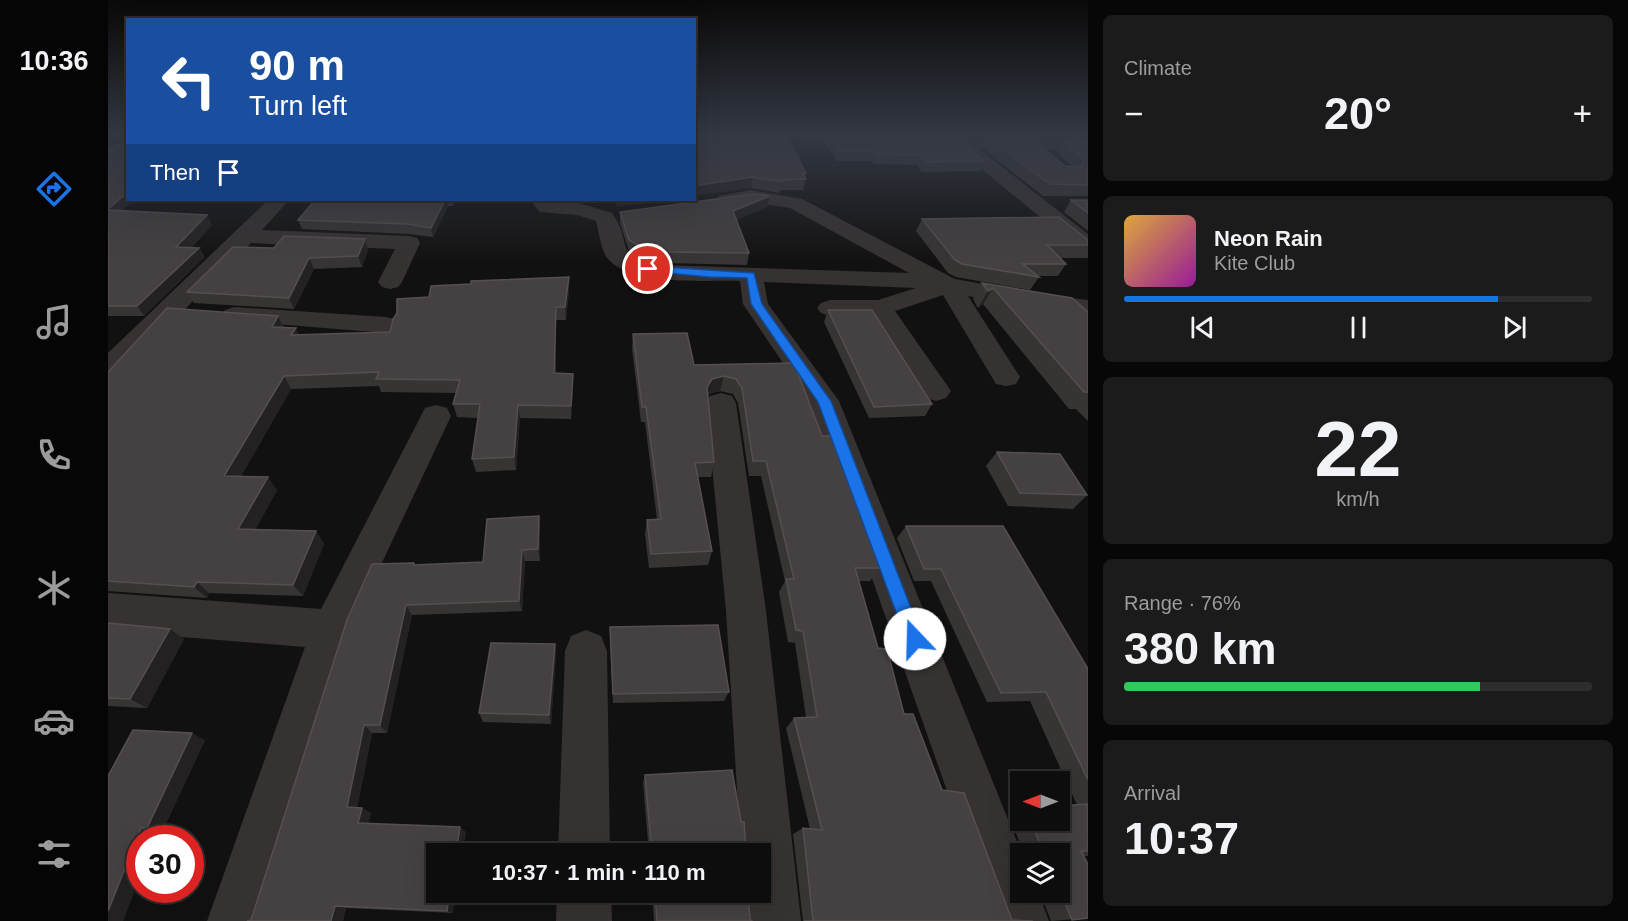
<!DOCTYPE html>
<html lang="en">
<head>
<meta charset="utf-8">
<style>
  :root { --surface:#0e0d0d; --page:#1c1b1b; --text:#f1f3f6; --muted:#9b9c9d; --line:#2e2d2e; --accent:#1a73e8 }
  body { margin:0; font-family:Arial,sans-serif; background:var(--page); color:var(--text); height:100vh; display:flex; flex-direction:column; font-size:22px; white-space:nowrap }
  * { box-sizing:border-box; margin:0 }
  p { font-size:20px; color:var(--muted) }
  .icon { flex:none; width:33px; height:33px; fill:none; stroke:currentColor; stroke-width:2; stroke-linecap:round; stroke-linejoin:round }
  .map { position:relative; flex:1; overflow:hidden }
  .side { display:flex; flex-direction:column; gap:15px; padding:15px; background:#080707; width:540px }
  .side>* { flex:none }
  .hud { position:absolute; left:18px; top:18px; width:570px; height:183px; border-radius:0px; box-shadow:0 6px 24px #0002,0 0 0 2px var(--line); background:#1a4fa0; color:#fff; overflow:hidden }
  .needle { width:39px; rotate:270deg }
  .buttons { position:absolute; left:902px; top:771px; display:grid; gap:12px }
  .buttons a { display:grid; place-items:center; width:60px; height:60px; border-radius:0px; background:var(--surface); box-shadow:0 6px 24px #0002,0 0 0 2px var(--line); font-size:30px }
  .speed { position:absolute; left:18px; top:825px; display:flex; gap:12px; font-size:30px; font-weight:700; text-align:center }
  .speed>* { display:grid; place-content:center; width:78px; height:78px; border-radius:50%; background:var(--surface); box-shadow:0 6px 24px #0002,0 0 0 2px var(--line); line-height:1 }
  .speed .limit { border:9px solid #d22; background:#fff; color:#111 }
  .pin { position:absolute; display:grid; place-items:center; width:51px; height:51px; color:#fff; margin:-26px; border:3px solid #fff; border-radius:50%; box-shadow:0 2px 6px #0007 }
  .me { position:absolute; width:66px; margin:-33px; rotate:339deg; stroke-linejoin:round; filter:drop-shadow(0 0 4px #0008) }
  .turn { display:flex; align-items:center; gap:21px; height:126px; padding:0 24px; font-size:27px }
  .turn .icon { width:78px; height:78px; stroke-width:2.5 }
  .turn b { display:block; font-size:42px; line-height:51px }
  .then { display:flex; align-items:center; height:57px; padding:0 24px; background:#0003; gap:12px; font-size:22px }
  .big { font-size:45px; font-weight:700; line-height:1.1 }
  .side .card { flex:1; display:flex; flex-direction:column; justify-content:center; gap:9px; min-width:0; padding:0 21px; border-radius:9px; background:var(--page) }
  .side .dial { align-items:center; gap:0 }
  .dial b { font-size:78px; line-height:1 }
  .song { display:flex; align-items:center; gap:18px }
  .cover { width:72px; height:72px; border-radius:9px; background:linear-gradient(135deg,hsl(40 70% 55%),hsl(300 70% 35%)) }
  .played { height:6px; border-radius:3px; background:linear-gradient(90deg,var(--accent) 80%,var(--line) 80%) }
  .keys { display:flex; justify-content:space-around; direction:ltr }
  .heat { display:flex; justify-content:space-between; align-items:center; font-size:33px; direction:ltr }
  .charge { height:9px; border-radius:4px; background:linear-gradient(90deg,#34c759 76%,var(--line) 0) }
  .trip { position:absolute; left:318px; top:843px; width:345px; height:60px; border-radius:0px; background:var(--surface); box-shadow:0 6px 24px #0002,0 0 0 2px var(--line); font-weight:700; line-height:60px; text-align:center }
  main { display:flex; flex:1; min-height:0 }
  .tabs { display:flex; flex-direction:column; width:108px; justify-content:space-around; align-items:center; background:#060505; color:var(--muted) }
  .tabs .icon { width:42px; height:42px }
  .tabs .current { color:var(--accent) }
  .tabs b { font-size:27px; color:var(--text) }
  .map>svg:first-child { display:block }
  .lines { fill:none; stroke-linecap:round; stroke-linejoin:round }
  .street { fill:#373232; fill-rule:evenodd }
  .wall { fill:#373434 }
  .shaded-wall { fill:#232121 }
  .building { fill:#454041; stroke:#564f50; stroke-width:1.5 }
  .route { fill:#1a73e8; stroke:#114b97; stroke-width:1.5 }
</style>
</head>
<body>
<main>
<nav class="tabs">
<b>10:36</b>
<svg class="icon current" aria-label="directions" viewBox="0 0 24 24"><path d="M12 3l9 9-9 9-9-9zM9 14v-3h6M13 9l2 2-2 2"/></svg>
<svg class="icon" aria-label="music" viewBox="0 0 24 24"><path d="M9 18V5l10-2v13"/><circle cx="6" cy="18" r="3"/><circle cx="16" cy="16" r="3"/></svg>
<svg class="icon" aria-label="phone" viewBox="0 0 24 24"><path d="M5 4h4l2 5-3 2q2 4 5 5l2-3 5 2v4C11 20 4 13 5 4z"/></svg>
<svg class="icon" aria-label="climate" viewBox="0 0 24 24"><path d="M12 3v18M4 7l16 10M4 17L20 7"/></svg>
<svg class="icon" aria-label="car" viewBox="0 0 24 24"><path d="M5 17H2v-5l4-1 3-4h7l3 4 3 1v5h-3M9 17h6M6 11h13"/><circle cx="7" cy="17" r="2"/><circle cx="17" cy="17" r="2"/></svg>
<svg class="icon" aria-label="filters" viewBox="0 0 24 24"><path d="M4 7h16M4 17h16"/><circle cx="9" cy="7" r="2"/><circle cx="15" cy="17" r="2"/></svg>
</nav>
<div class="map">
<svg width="980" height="921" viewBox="0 0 980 921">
  <rect width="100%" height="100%" fill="#121111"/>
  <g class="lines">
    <path class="street" d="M687,135h81l2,4 -8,5 -67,-4z
      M850,136l130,4v10l-110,-2 110,86v18l-8,-2 -124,-102 -37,-1 -8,-5 8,-5z
      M643,190l51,9 153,80 90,16 43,5v16l-43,-5 -77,-15 52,81 -4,7 -10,2 -10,-2 -53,-89 -48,16 56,80 -5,7 -10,3 -10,-3 -54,-82h-42l-9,-3 -4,-5 4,-5 9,-3h48l38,-12 -152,-6 4,22 71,97 183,453h-2v38h18l11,29h-56l-183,-518 -67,-99 -3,-23c-34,-1 -106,5 -131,-21 -8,-8 -10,-28 -13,-39l-19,-6 -37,-3 -10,-12 49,3 33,10c24,34 -4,41 52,52l245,8 -119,-65 -39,-6 -25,4 -7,-2 -3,-4 3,-4z
      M160,200h21l-27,30 147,6 8,2 3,5 -18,39 -4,5 -8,2 -8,-2 -4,-5 17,-33 -144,-6 -133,133 -10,2v-25z
      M126,307l152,10 9,2 4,6 -4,6 -9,2 -161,-13 -4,-5 4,-5z
      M613,393l11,3 4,7 30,208 35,310h-56l-2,-29h17v-38h-19l-15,-243 -20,-208 4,-7z
      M328,405l11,3 4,8 -72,153 -26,61 -90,291h-56l98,-274 -197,-16v-38l213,16 100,-193 4,-8z
      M478,630l15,6 6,15 3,203h-52l7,-203 6,-15z
      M449,892h54l1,29h-56z"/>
  </g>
  <path class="wall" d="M586,135l112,38 -1,4 1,2 -3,11h-23v3l-29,-5z
    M718,135h33l126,26 -5,10 -58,1 -6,-7 -42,-1 -2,-3h-35l-13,-18z
    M854,135h126v3l-122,-1z
    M883,141l74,25 8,1 -16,-15 6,-11h25v55h-45l-57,-45z
    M0,149l14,62 90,14 -21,23h8l6,9 -61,59h-36z
    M662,196l-3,11 -31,13 13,33 -2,12 -83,-2 -23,-5 -12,-7 -9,-28v-11z
    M207,200h141l-3,6h-5l-15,31 -24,-3 -107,-5 -4,-9z
    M963,200h17v31l-24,-19z
    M814,219l166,21v18h-28l6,6 -8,12h-20l1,1 -9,13 -74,-13 -8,-4 -32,-42z
    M257,239l3,11 -6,17 -48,2 -20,40 -100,-6 -7,-11 87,-44z
    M461,277v13l-3,30h-10v53l17,1v13l-2,32 -51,-1 -4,52 -40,2 -4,-13 6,-41 -21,-1 -4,-13 3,-11 -75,-1 -2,-6 -88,3 -50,87 36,14 -22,40 61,1 8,13 -21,52 -94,-3 -2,5 -99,-7v-219l170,-56 6,11 15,8 91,-3 39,-35z
    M874,283l106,29v109l-12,-12h-7l-86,-105 -5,4 -5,-9z
    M720,310l104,94 -7,12 -56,2 -45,-96z
    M525,334l61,31 100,-2 28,73 58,132 -10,13h-11l19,67 26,66 38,76 70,130 -209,1 -10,-87 10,-6 7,1 -24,-101 8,-10 12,-1 -11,-74 -7,-1 -9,-50 6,-11 -24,-105h-12l-11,-73 -5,-9 -13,-3 -11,3 -1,2 6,66 -3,15h-14l15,74 -4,14 -59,3 -4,-34 2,-14 10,-1 -12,-97h-4l-9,-73z
    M889,452l90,43 -14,14 -65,-3 -22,-40z
    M431,516l1,12v33h-15l-3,50 -110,4 -25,118h-15l-15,75h5l9,5 -3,10 98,9 -4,22h-26l17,59 -107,-5 -3,13h-96l4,-1 164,-355 68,-3z
    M798,526l182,143v187h-4l4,62 -37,3 -11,-29h19v-38h-35l-15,-39 11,-4v9h39l18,-15 -47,-104 -43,1 -56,-121h-17l-17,-43z
    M0,623l76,16 -37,69 -39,-2z
    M502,627l119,65 -5,9 -111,2 -3,-65z
    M447,644l1,11 -5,69 -68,-2 -4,-9z
    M97,740l-43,92h-6l-2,6h-14v38l-17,45h-15v-145z
    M624,770l9,52h3l2,27 2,2h18v36l-6,2v-35h-111l-6,-72 2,-7z
    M544,892h96l2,27 2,2h-98z"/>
  <path class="shaded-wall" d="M0,135h14l-14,7z
    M645,177l-2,11 -57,8v-10z
    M20,192v8h6l-22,19 -4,-6v-4z
    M662,196l-3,11 -36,15 2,-11z
    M337,200h2l1,6 -15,31 -2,-9z
    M343,200h5l-3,6z
    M508,200h54l-54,7z
    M99,215l5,10 -30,32 -6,-10z
    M257,239l3,11 -6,17 -4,-11z
    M91,248l6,9 -61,59 -7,-10z
    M201,258l5,11 -20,40 -5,-11z
    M461,277v13l-3,30 -1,-13z
    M885,288l-10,16 -5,4 10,-17z
    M448,307v13l-1,67 -1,-14z
    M170,316l6,13 -12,-2z
    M188,328l6,13 -11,-6z
    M465,374v13l-2,32v-13z
    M176,376l7,13 -57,99 -10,-12z
    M616,376l-4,15 -11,3 -5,8 3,-15 5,-8z
    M410,405l2,13 -4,52 -2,-13z
    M160,477l9,13 -28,51 -11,-12z
    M431,516l1,12v33l-2,-12z
    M208,531l8,13 -21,52 -10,-11z
    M414,550l3,11 -3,50 -3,-10z
    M89,582l12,11 -2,5 -13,-11z
    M298,605l6,10 -25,118 -7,-8z
    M62,629l14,10 -37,69 -17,-9z
    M447,644l1,11 -5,69 -2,-9z
    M256,725l8,8 -16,80 -9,-6z
    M84,733l13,7 -43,92 -15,-4z
    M254,808l9,5 -4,15 -9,-5z
    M352,827l6,5 -4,22h-6z
    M33,828l15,4 -2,6h-14v38l-17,45h-15v-10z
    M342,892h6l-3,21 -6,-2z
    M227,906l11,2 -3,13h-12z"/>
  <path class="building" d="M17,135h3v57l-20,17v-60l16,-7z
    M586,135h92l20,38h-3l3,6 -25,1 1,2 -29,-5 -59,9z
    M720,135h31l102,6 24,20 -58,1 -7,-7 -42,-1 -3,-3h-34z
    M883,141h43l31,25 16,1 3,-8 -21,-18h25v44l-38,-1z
    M645,194l17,2 -37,15 16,42 -84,-1 -24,-5 -12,-7 -9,-28z
    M207,200h130l-14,28 -24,-4 -109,-4z
    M963,200h17v13z
    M0,210l99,5 -31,32 23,1 -62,58h-29z
    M951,217l29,23v5h-41l19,19h-43l16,13 -77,-13 -7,-4 -33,-41z
    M176,236l81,3 -7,17 -49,2 -20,40 -102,-6 46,-45 41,1z
    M461,277l-4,30h-9l-2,66 19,1 -2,32 -53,-1 -4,52 -42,2 8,-55h-27l7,-24 -84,-1 3,-7 -95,4 -60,100 44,1 -30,52 78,2 -23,54 -96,-3 -3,5 -86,-6v-209l59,-64 111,8 -6,11 24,1 -5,7 99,-3 3,-13 4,-6v-14l32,-2 2,-11 40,-2v-3z
    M874,283l90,15 16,14v80h-4l-91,-104 -5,3z
    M720,310h44l60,94 -58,3z
    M579,333l7,32 100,-2 28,73h9l49,132h-25l23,80 9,1 17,65h9l29,76 22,3 48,127 21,1h-229h9l-10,-93 19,2 -28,-112 23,-1 -14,-86 -7,-1 -10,-51h8l-28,-118h-13l-11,-73 -6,-9 -12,-3 -12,3 -5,8 7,75 -19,1 17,88 -61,3 -4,-34 14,-1 -15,-112h-4l-9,-73z
    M889,452l63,2 27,41 -67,-2z
    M431,516l-1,33 -16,1 -3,51 -113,4 -26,120h-16l-17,82 15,1 -4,15 102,4 -4,27h-20v38h14l-3,19 -112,-5 -4,15h-84l4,-1 96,-300 25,-56 42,-1v2l69,-3 4,-43z
    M798,526h97l85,143v111l-42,-88 -45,1 -60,-124h-17z
    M0,623l62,6 -40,70 -22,-1z
    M610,625l11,67 -116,2 -3,-67z
    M383,643l64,1 -6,71 -70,-2z
    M25,730l59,3 -45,95h-6l-33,83v-135z
    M624,770l9,52h3l2,27 2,2h18v36h-6v-33h-108l-7,-79z
    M980,804v47h-7l7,13v54l-16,2 -13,-32v-34h-17v-5l-12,-29h29v-14z
    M547,892h93l2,27 2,2h-95z"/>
  <linearGradient id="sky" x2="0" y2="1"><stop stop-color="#0a0909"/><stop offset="0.51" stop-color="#333843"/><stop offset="1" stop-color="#333843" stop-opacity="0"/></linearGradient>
  <rect width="980" height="264" fill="url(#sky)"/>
  <path class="route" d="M540,266l106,7 8,31 69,97 92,238 -2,6 -6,3 -7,-3 -2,-6 -88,-237 -67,-98 -4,-26 -38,-1 -64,-6v-4z"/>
</svg>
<div class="buttons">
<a><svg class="needle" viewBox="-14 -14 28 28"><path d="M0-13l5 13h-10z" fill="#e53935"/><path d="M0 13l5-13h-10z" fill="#9b9c9d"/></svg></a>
<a><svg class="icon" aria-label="layers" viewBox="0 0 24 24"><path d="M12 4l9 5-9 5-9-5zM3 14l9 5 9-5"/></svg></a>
</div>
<div class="speed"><div class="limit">30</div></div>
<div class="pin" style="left:540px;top:269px;background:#d93025"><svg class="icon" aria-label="arrive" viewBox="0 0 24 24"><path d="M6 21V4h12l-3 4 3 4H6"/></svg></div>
<svg class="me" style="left:807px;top:639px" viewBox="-20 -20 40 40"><circle r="19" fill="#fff"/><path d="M0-13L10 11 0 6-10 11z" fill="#1a73e8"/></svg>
<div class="trip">10:37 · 1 min · 110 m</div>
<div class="hud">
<div class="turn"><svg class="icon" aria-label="left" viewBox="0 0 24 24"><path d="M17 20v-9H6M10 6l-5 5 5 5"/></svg><div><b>90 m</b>Turn left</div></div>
<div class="then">Then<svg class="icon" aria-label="arrive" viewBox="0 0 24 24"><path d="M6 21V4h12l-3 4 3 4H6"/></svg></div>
</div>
</div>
<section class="side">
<div class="card"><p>Climate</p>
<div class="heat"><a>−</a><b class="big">20°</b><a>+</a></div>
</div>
<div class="card">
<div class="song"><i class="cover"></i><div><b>Neon Rain</b><p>Kite Club</p></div></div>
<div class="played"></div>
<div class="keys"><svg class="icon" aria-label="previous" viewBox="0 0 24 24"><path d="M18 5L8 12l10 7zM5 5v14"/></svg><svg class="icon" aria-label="pause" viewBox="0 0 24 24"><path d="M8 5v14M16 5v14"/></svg><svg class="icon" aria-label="next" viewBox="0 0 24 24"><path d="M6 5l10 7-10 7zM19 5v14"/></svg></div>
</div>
<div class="card dial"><b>22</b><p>km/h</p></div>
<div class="card"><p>Range · 76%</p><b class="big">380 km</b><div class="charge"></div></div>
<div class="card"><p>Arrival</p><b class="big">10:37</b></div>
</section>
</main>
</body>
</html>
